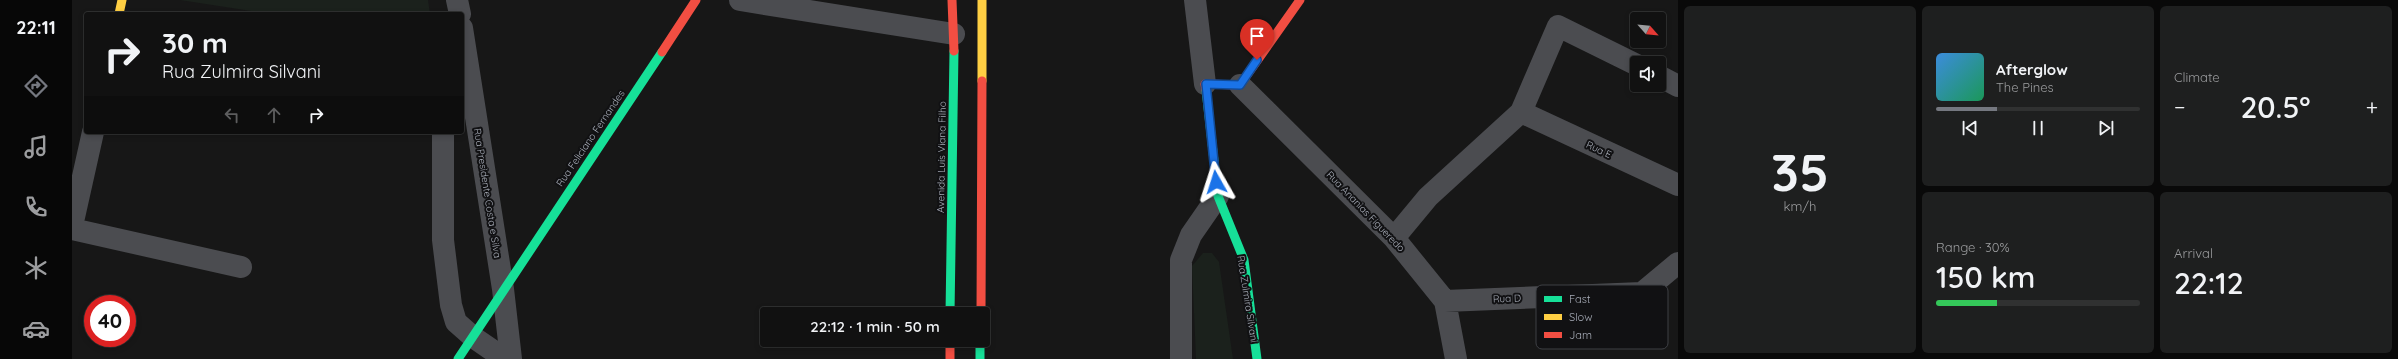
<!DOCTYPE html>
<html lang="en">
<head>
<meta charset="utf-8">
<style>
  :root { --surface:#111; --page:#1e1f1f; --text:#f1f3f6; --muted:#9c9d9f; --line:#303131; --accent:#757880 }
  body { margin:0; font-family:Quicksand,sans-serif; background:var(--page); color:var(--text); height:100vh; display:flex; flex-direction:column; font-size:15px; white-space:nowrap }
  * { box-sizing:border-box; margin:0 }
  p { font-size:13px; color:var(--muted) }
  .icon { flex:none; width:22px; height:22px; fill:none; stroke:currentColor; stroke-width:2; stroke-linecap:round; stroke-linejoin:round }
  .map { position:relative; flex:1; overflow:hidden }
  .panel { display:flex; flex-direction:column; gap:6px; padding:6px; background:#090909; width:720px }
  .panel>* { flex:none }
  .banner { position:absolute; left:12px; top:12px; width:380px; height:122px; border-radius:4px; box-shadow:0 2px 6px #0003,0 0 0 1px var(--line); background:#111; color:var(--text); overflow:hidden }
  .needle { width:26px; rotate:117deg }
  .tools { position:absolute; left:1558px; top:12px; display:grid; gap:8px }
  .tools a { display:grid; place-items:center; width:36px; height:36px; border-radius:4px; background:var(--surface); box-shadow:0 2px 6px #0003,0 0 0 1px var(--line); font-size:20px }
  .speed { position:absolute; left:12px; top:295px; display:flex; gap:8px; font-size:20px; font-weight:700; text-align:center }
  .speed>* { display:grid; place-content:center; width:52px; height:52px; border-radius:50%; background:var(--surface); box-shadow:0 2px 6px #0003,0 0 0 1px var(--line); line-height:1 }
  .speed .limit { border:6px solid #d22; background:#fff; color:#111 }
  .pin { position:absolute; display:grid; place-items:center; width:34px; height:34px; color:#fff; margin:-41px -17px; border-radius:50% 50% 50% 0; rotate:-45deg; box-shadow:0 0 4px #0007 }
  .pin .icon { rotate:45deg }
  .me { position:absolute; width:44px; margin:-22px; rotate:354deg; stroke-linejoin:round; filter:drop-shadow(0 0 3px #0008) }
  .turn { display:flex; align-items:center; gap:14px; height:84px; padding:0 12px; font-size:18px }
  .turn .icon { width:52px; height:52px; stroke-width:2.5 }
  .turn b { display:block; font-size:28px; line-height:34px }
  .lanes { display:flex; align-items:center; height:38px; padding:0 12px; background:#0003; justify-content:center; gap:20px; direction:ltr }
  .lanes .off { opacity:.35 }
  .big { font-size:30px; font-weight:600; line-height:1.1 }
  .panel .card { flex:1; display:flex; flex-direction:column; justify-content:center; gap:6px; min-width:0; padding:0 14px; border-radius:6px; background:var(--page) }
  .panel .dial { align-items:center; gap:0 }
  .dial b { font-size:52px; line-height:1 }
  .song { display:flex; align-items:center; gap:12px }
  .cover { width:48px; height:48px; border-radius:6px; background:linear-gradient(135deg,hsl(210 70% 55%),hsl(150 70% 35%)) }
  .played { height:4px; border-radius:2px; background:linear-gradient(90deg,var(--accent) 30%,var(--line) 30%) }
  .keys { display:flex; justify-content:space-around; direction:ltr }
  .heat { display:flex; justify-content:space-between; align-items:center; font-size:22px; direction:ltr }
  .charge { height:6px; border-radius:3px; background:linear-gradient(90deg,#34c759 30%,var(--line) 0) }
  .panel .tiles { flex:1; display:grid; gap:6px; grid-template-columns:repeat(3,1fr) }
  .card:first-child { grid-row:span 2 }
  .trip { position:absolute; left:688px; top:307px; width:230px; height:40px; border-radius:4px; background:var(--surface); box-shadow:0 2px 6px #0003,0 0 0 1px var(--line); font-weight:600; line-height:40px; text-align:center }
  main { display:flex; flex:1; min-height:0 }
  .tab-bar { display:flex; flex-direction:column; width:72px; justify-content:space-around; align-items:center; background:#070707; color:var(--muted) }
  .tab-bar .icon { width:28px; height:28px }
  .tab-bar .on { color:var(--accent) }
  .tab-bar b { font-size:18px; color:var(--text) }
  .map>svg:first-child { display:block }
  .green { fill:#1b211c }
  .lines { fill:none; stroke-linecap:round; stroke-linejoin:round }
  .street { stroke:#4b4c50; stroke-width:22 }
  .fast { stroke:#16e098; stroke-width:9 }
  .slow { stroke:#ffcf43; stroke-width:9 }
  .jam { stroke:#f24e42; stroke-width:9 }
  .route-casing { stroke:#114b97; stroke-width:10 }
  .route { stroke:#1a73e8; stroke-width:7 }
  .labels { text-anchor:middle; stroke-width:4; stroke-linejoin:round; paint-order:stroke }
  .street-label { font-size:10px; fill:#a8adb8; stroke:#111113 }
  .key { fill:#111113; stroke:#3e4045; stroke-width:1 }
  .key-label { font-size:11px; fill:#a8adb8 }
</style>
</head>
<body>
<main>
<nav class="tab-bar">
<b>22:11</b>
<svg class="icon on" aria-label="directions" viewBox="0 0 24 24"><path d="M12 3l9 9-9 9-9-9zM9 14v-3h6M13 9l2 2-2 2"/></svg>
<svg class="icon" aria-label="music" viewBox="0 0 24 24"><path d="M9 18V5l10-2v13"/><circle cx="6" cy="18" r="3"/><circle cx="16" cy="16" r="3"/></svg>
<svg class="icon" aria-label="phone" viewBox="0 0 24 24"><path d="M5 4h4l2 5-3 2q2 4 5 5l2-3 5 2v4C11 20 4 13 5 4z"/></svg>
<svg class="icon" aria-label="climate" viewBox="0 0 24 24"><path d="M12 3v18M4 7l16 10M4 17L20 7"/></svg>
<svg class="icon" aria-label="car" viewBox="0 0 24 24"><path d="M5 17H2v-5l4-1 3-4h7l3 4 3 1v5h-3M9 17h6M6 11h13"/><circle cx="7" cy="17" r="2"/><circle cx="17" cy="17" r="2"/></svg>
</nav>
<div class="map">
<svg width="1606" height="359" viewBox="0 0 1606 359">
  <rect width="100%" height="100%" fill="#171717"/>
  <path class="green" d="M108,0h248l2,14h-160z
    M1131,253h9l7,9 14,97h-37l-4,-93z"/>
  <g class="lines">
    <path class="street" d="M385,0l3,14
      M668,0l214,34
      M1123,0l10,84
      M390,28l41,261 8,70
      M1587,76l19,10
      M1168,85l154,153 51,63 11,58
      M1449,112l157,73
      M371,132v108l8,65 5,17 17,15 32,22
      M0,226l21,-94
      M0,229l169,38
      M1322,238l34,-41 93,-85 37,-86 79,39
      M1373,301l197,-8 36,-30
      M1109,359v-99l10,-25 27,-39"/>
    <path class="fast" d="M1134,90l12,106 26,64 13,99
      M878,314l4,-263
      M908,340v19
      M386,359l204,-307"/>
    <path class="slow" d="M47,14l3,-14
      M910,81v-81"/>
    <path class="jam" d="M880,0l2,51
      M590,52l34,-52
      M1134,90l-1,-6 35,1 60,-85
      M909,314l1,-233
      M878,340v19"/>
  </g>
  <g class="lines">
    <g class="route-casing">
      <path id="route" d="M1144,182l-10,-98 34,1 17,-25"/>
    </g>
    <use href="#route" class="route"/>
  </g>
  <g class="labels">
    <g class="street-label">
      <text transform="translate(518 138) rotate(-56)" y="4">Rua Feliciano Fernandes</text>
      <text transform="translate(1527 149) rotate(25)" y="4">Rua E</text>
      <text transform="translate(869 157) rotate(-89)" y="4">Avenida Luís Viana Filho</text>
      <text transform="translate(416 193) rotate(81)" y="4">Rua Presidente Costa e Silva</text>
      <text transform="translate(1294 211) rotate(46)" y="4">Rua Ananias Figueredo</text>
      <text transform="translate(1435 298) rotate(-2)" y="4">Rua D</text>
      <text transform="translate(1176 299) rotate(81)" y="4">Rua Zulmira Silvani</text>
    </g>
  </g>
  <rect x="1464" y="285" width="132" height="64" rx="6" class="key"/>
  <rect x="1472" y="296" width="18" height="6" fill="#16e098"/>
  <rect x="1472" y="314" width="18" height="6" fill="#ffcf43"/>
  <rect x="1472" y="332" width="18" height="6" fill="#f24e42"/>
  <g class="key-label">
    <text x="1497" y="303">Fast</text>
    <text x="1497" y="321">Slow</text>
    <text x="1497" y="339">Jam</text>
  </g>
</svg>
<div class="tools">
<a><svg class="needle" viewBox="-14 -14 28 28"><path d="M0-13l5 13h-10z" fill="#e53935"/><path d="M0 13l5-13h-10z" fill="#9c9d9f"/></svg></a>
<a><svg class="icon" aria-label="sound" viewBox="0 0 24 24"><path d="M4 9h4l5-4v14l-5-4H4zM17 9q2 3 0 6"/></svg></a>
</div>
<div class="speed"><div class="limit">40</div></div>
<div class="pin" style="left:1185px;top:60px;background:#d93025"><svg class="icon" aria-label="arrive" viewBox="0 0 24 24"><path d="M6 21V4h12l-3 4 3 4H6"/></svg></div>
<svg class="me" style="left:1144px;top:182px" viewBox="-20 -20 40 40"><path d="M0-17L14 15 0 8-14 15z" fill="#1a73e8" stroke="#fff" stroke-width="4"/></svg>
<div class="trip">22:12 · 1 min · 50 m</div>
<div class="banner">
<div class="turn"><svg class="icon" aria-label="right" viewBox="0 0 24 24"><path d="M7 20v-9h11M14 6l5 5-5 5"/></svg><div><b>30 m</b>Rua Zulmira Silvani</div></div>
<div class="lanes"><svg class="icon off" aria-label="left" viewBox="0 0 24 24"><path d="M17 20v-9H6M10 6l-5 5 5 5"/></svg><svg class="icon off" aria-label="ahead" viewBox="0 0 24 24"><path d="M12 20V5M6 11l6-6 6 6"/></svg><svg class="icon" aria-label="right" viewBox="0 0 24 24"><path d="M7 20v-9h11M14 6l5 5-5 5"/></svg></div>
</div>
</div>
<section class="panel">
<div class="tiles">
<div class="card dial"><b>35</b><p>km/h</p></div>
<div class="card">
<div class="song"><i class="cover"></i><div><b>Afterglow</b><p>The Pines</p></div></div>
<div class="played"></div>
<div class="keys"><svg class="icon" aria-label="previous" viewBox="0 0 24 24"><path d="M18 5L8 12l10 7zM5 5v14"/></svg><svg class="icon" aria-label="pause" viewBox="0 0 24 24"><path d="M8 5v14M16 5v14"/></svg><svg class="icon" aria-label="next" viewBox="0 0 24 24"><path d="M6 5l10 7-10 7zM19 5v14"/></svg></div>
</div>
<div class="card"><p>Climate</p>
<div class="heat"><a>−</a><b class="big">20.5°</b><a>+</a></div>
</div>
<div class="card"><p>Range · 30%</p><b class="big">150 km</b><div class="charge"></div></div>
<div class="card"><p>Arrival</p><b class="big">22:12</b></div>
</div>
</section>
</main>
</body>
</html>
